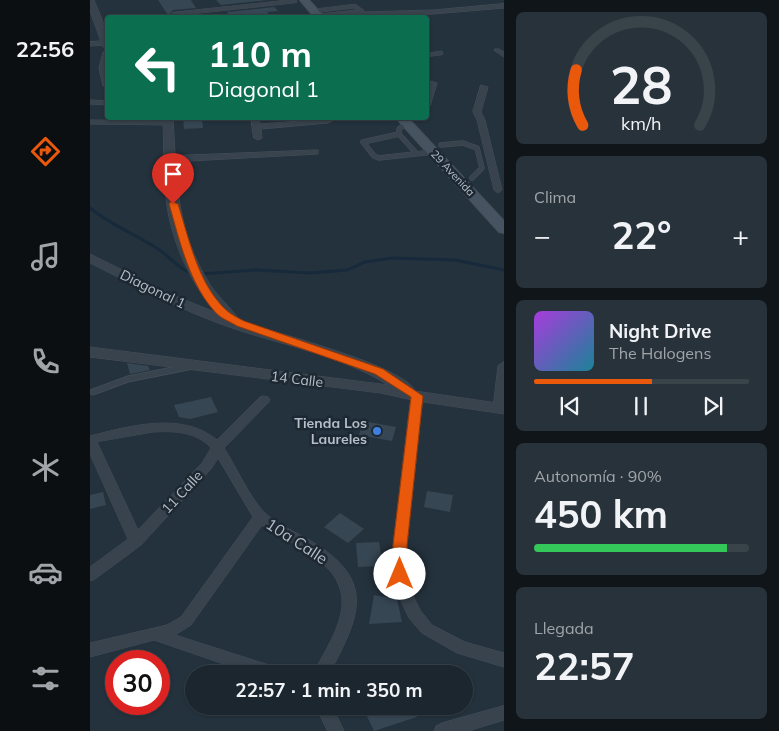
<!DOCTYPE html>
<html lang="es">
<head>
<meta charset="utf-8">
<style>
  :root { --surface:#1b262e; --page:#28323a; --text:#f1f3f6; --muted:#a0a5aa; --line:#39434a; --accent:#ea580c }
  body { margin:0; font-family:Mulish,sans-serif; background:var(--page); color:var(--text); height:100vh; display:flex; flex-direction:column; font-size:19px; white-space:nowrap }
  * { box-sizing:border-box; margin:0 }
  p { font-size:16px; color:var(--muted) }
  .icon { flex:none; width:28px; height:28px; fill:none; stroke:currentColor; stroke-width:2; stroke-linecap:round; stroke-linejoin:round }
  .map { position:relative; flex:1; overflow:hidden }
  .side { display:flex; flex-direction:column; gap:12px; padding:12px; background:#0f1519; width:275px }
  .side>* { flex:none }
  .top-card { position:absolute; left:15px; top:15px; width:324px; height:105px; border-radius:5px; box-shadow:0 1px 4px #0004,0 0 0 1px var(--line); background:#0b6e4f; color:#fff; overflow:hidden }
  .speed { position:absolute; left:15px; top:650px; display:flex; gap:10px; font-size:25px; font-weight:700; text-align:center }
  .speed>* { display:grid; place-content:center; width:65px; height:65px; border-radius:50%; background:var(--surface); box-shadow:0 1px 4px #0004,0 0 0 1px var(--line); line-height:1 }
  .speed .limit { border:8px solid #d22; background:#fff; color:#111 }
  .pin { position:absolute; display:grid; place-items:center; width:42px; height:42px; color:#fff; margin:-51px -21px; border-radius:50% 50% 50% 0; rotate:-45deg; box-shadow:0 0 5px #0007 }
  .pin .icon { rotate:45deg }
  .me { position:absolute; width:55px; margin:-28px; rotate:0deg; stroke-linejoin:round; filter:drop-shadow(0 0 4px #0008) }
  .turn { display:flex; align-items:center; gap:18px; height:105px; padding:0 20px; font-size:22px }
  .turn .icon { width:65px; height:65px; stroke-width:2.5 }
  .turn b { display:block; font-size:35px; line-height:42px }
  .big { font-size:38px; font-weight:700; line-height:1.1 }
  .side .tile { flex:1; display:flex; flex-direction:column; justify-content:center; gap:8px; min-width:0; padding:0 18px; border-radius:8px; background:var(--page) }
  .side .dial { align-items:center; gap:0 }
  .dial svg { height:130px; overflow:visible; fill:none; stroke:var(--line); stroke-width:7; stroke-linecap:round; text-anchor:middle }
  .dial text { fill:var(--text); stroke:none }
  .song { display:flex; align-items:center; gap:15px }
  .cover { width:60px; height:60px; border-radius:8px; background:linear-gradient(135deg,hsl(280 70% 55%),hsl(190 70% 35%)) }
  .played { height:5px; border-radius:2px; background:linear-gradient(90deg,var(--accent) 55%,var(--line) 55%) }
  .keys { display:flex; justify-content:space-around; direction:ltr }
  .heat { display:flex; justify-content:space-between; align-items:center; font-size:28px; direction:ltr }
  .charge { height:8px; border-radius:4px; background:linear-gradient(90deg,#34c759 90%,var(--line) 0) }
  .trip { position:absolute; left:95px; top:665px; width:288px; height:50px; border-radius:25px; background:var(--surface); box-shadow:0 1px 4px #0004,0 0 0 1px var(--line); font-weight:700; line-height:50px; text-align:center }
  main { display:flex; flex:1; min-height:0 }
  .dock { display:flex; flex-direction:column; width:90px; justify-content:space-around; align-items:center; background:#0b0f12; color:var(--muted) }
  .dock .icon { width:35px; height:35px }
  .dock .on { color:var(--accent) }
  .dock b { font-size:22px; color:var(--text) }
  .map>svg:first-child { display:block }
  .lines { fill:none; stroke-linecap:round; stroke-linejoin:round }
  .stream { stroke:#172a3b; stroke-width:3 }
  .building { fill:#364653 }
  .service-far2-casing { stroke:#444f59; stroke-width:4.5 }
  .service-far1-casing { stroke:#444f59; stroke-width:5.5 }
  .service-casing { stroke:#444f59; stroke-width:7 }
  .minor-casing { stroke:#444f59; stroke-width:1 }
  .tertiary-casing { stroke:#444f59; stroke-width:1 }
  .secondary-casing { stroke:#444f59; stroke-width:2 }
  .service-far2 { stroke:#38434d; stroke-width:4 }
  .service-far1 { stroke:#38434d; stroke-width:4.5 }
  .service { stroke:#38434d; stroke-width:5.5 }
  .minor { fill:#38434d; fill-rule:evenodd }
  .tertiary { fill:#38434d; fill-rule:evenodd }
  .secondary { fill:#465360; fill-rule:evenodd }
  .route { fill:#ea580c; stroke:#983908 }
  .shop-dot { fill:#3f7fe0; stroke:#1d2832; stroke-width:2 }
  .labels { text-anchor:middle; stroke-width:5; stroke-linejoin:round; paint-order:stroke }
  .far-street-label { font-size:11px; fill:#b3bec8; stroke:#1d2832 }
  .street-label { font-size:14px; fill:#b3bec8; stroke:#1d2832 }
  .poi-label { font-size:14px; font-weight:bold; fill:#b3bec8; stroke:#1d2832; text-anchor:end }
  .near-street-label { font-size:16px; fill:#b3bec8; stroke:#1d2832 }
</style>
</head>
<body>
<main>
<nav class="dock">
<b>22:56</b>
<svg class="icon on" aria-label="directions" viewBox="0 0 24 24"><path d="M12 3l9 9-9 9-9-9zM9 14v-3h6M13 9l2 2-2 2"/></svg>
<svg class="icon" aria-label="music" viewBox="0 0 24 24"><path d="M9 18V5l10-2v13"/><circle cx="6" cy="18" r="3"/><circle cx="16" cy="16" r="3"/></svg>
<svg class="icon" aria-label="phone" viewBox="0 0 24 24"><path d="M5 4h4l2 5-3 2q2 4 5 5l2-3 5 2v4C11 20 4 13 5 4z"/></svg>
<svg class="icon" aria-label="climate" viewBox="0 0 24 24"><path d="M12 3v18M4 7l16 10M4 17L20 7"/></svg>
<svg class="icon" aria-label="car" viewBox="0 0 24 24"><path d="M5 17H2v-5l4-1 3-4h7l3 4 3 1v5h-3M9 17h6M6 11h13"/><circle cx="7" cy="17" r="2"/><circle cx="17" cy="17" r="2"/></svg>
<svg class="icon" aria-label="filters" viewBox="0 0 24 24"><path d="M4 7h16M4 17h16"/><circle cx="9" cy="7" r="2"/><circle cx="15" cy="17" r="2"/></svg>
</nav>
<div class="map">
<svg width="414" height="731" viewBox="0 0 414 731">
  <rect width="100%" height="100%" fill="#24323d"/>
  <g class="lines">
    <path class="stream" d="M0,208c22,18 48,27 71,43 11,8 19,19 32,23
      M110,274l57,-4 53,3 37,-3 18,-8 28,-4 62,2 49,10"/>
  </g>
  <path class="building" d="M68,0h33l5,8 -23,2 -3,4 3,4h-3z
    M126,0h53l-48,5z
    M184,7l4,4 -11,1 5,6h-42l-3,-6z
    M93,118h19l1,10 -19,1z
    M37,363l21,3 2,4 -20,4z
    M121,397l7,15 -28,7 -11,-2 -5,-12z
    M273,421l33,6 -4,14 -33,-6z
    M337,491l26,4 -3,17 -26,-5z
    M13,492l3,13 -16,4v-14z
    M250,513l24,16 -16,14 -24,-16z
    M289,542l4,24 -25,1 -2,-24z
    M284,595l23,4 5,23 -33,2z
    M272,706h49l6,11 -43,14z"/>
  <g class="lines">
    <g class="service-far2-casing">
      <path id="service-far2" d="M224,11l41,-5 10,8
        M84,14l121,-13
        M229,16l43,-5
        M336,55l15,-2"/>
    </g>
    <g class="service-far1-casing">
      <path id="service-far1" d="M316,123l-7,6v5l-36,8 11,14 5,2 54,-6
        M309,134l17,19
        M351,145l22,-2 14,5 5,20 -10,10"/>
    </g>
    <g class="service-casing">
      <path id="service" d="M3,392l35,-13 60,-12"/>
    </g>
    <g class="minor-casing">
      <path id="minor" d="M414,4v4l-71,6 -102,4 34,-6 68,-2z
        M16,41l2,4 -18,1v-4z
        M405,49h4l5,3v5l-9,-6z
        M340,81l7,2 -7,23 -4,2v-15z
        M391,85l7,2 -7,25 4,8 17,70 -4,3 -4,-3 -17,-70 -4,-8z
        M0,100l18,1v4l-18,-1z
        M161,118h8l1,6 68,-5 4,2 -4,2 -67,6 1,9 -4,2 -4,-2z
        M0,120l79,1 4,2 -4,2 -79,-1z
        M225,150h3v4l-147,8 -4,-3 4,-3z
        M414,362v47l-5,3 -6,-4 5,-42z
        M327,392l6,4 -16,149 2,43 11,22 12,15 33,17 39,11v14l-47,-14 -35,-20 -13,-15 -14,-30 -2,-43 18,-149z
        M174,396l4,1 2,3 -2,3 -44,45c13,20 25,49 41,65 13,12 31,19 46,28 66,40 49,75 18,133h-16c9,-18 20,-34 26,-53 17,-54 -40,-72 -77,-96l-71,100 -16,10 100,32 6,2 2,5h-30l-99,-34 -64,17v-14l77,-18 14,-8 72,-100 -35,-59 -7,11 -70,76 -46,34 -5,2v-14l38,-28 -38,-85v-18c40,-10 92,-25 127,4l43,-43zM63,432c21,-1 43,-1 58,16l-9,15 -64,67 -41,-88z
        M226,706h16l12,25h-16z
        M414,706v14l-36,11h-34l2,-5 6,-3z"/>
    </g>
    <g class="tertiary-casing">
      <path id="tertiary" d="M0,0h4l14,34v55l-5,-3 -4,-18 4,-16 4,-3 -4,-2 -13,-36z
        M73,118h10c4,63 2,112 38,168 8,12 19,21 27,32l-1,2c31,11 167,45 178,71l89,13v10l-87,-13 -36,-8 -291,-36v-10l298,38c-46,-29 -102,-39 -153,-56 -51,-17 -97,-42 -145,-66v-9l83,41 44,18c-26,-28 -44,-69 -50,-107 -4,-29 -3,-59 -4,-88z"/>
    </g>
    <g class="secondary-casing">
      <path id="secondary" d="M210,0h9l16,18h-10z
        M306,118h12l96,103v12l-5,-1z"/>
    </g>
    <use href="#service-far2" class="service-far2"/>
    <use href="#service-far1" class="service-far1"/>
    <use href="#service" class="service"/>
    <use href="#minor" class="minor"/>
    <use href="#tertiary" class="tertiary"/>
    <use href="#secondary" class="secondary"/>
  </g>
  <path class="route" d="M80,202h3l5,2c11,35 20,79 47,105 5,5 13,9 19,12l139,48 40,27 -16,149v29l-2,5 -5,1 -5,-1 -2,-5v-29l18,-148 -36,-23 -138,-48c-6,-4 -15,-7 -20,-12 -28,-29 -37,-73 -48,-110z"/>
  <circle class="shop-dot" cx="287" cy="431" r="5"/>
  <g class="labels">
    <g class="far-street-label">
      <text transform="translate(363 173) rotate(47)" y="4">29 Avenida</text>
    </g>
    <g class="street-label">
      <text transform="translate(63 289) rotate(26)" y="5">Diagonal 1</text>
      <text transform="translate(207 379) rotate(7)" y="5">14 Calle</text>
      <text transform="translate(92 492) rotate(-47)" y="5">11 Calle</text>
    </g>
    <g class="poi-label">
      <text x="277" y="428">Tienda Los<tspan x="277" dy="16">Laureles</tspan></text>
    </g>
    <g class="near-street-label">
      <text transform="translate(207 541) rotate(33)" y="6">10a Calle</text>
    </g>
  </g>
</svg>
<div class="speed"><div class="limit">30</div></div>
<div class="pin" style="left:83px;top:204px;background:#d93025"><svg class="icon" aria-label="arrive" viewBox="0 0 24 24"><path d="M6 21V4h12l-3 4 3 4H6"/></svg></div>
<svg class="me" style="left:310px;top:574px" viewBox="-20 -20 40 40"><circle r="19" fill="#fff"/><path d="M0-13L10 11 0 6-10 11z" fill="#ea580c"/></svg>
<div class="trip">22:57 · 1 min · 350 m</div>
<div class="top-card">
<div class="turn"><svg class="icon" aria-label="left" viewBox="0 0 24 24"><path d="M17 20v-9H6M10 6l-5 5 5 5"/></svg><div><b>110 m</b>Diagonal 1</div></div>
</div>
</div>
<section class="side">
<div class="tile dial"><svg viewBox="0 0 100 80">
<path d="M14 69A42 42 0 1 1 86 69"/>
<path d="M14 69A42 42 0 0 1 10 35" stroke="#ea580c"/>
<text x="50" y="56" font-size="32" font-weight="700">28</text>
<text x="50" y="72" font-size="11">km/h</text>
</svg></div>
<div class="tile"><p>Clima</p>
<div class="heat"><a>−</a><b class="big">22°</b><a>+</a></div>
</div>
<div class="tile">
<div class="song"><i class="cover"></i><div><b>Night Drive</b><p>The Halogens</p></div></div>
<div class="played"></div>
<div class="keys"><svg class="icon" aria-label="previous" viewBox="0 0 24 24"><path d="M18 5L8 12l10 7zM5 5v14"/></svg><svg class="icon" aria-label="pause" viewBox="0 0 24 24"><path d="M8 5v14M16 5v14"/></svg><svg class="icon" aria-label="next" viewBox="0 0 24 24"><path d="M6 5l10 7-10 7zM19 5v14"/></svg></div>
</div>
<div class="tile"><p>Autonomía · 90%</p><b class="big">450 km</b><div class="charge"></div></div>
<div class="tile"><p>Llegada</p><b class="big">22:57</b></div>
</section>
</main>
</body>
</html>
